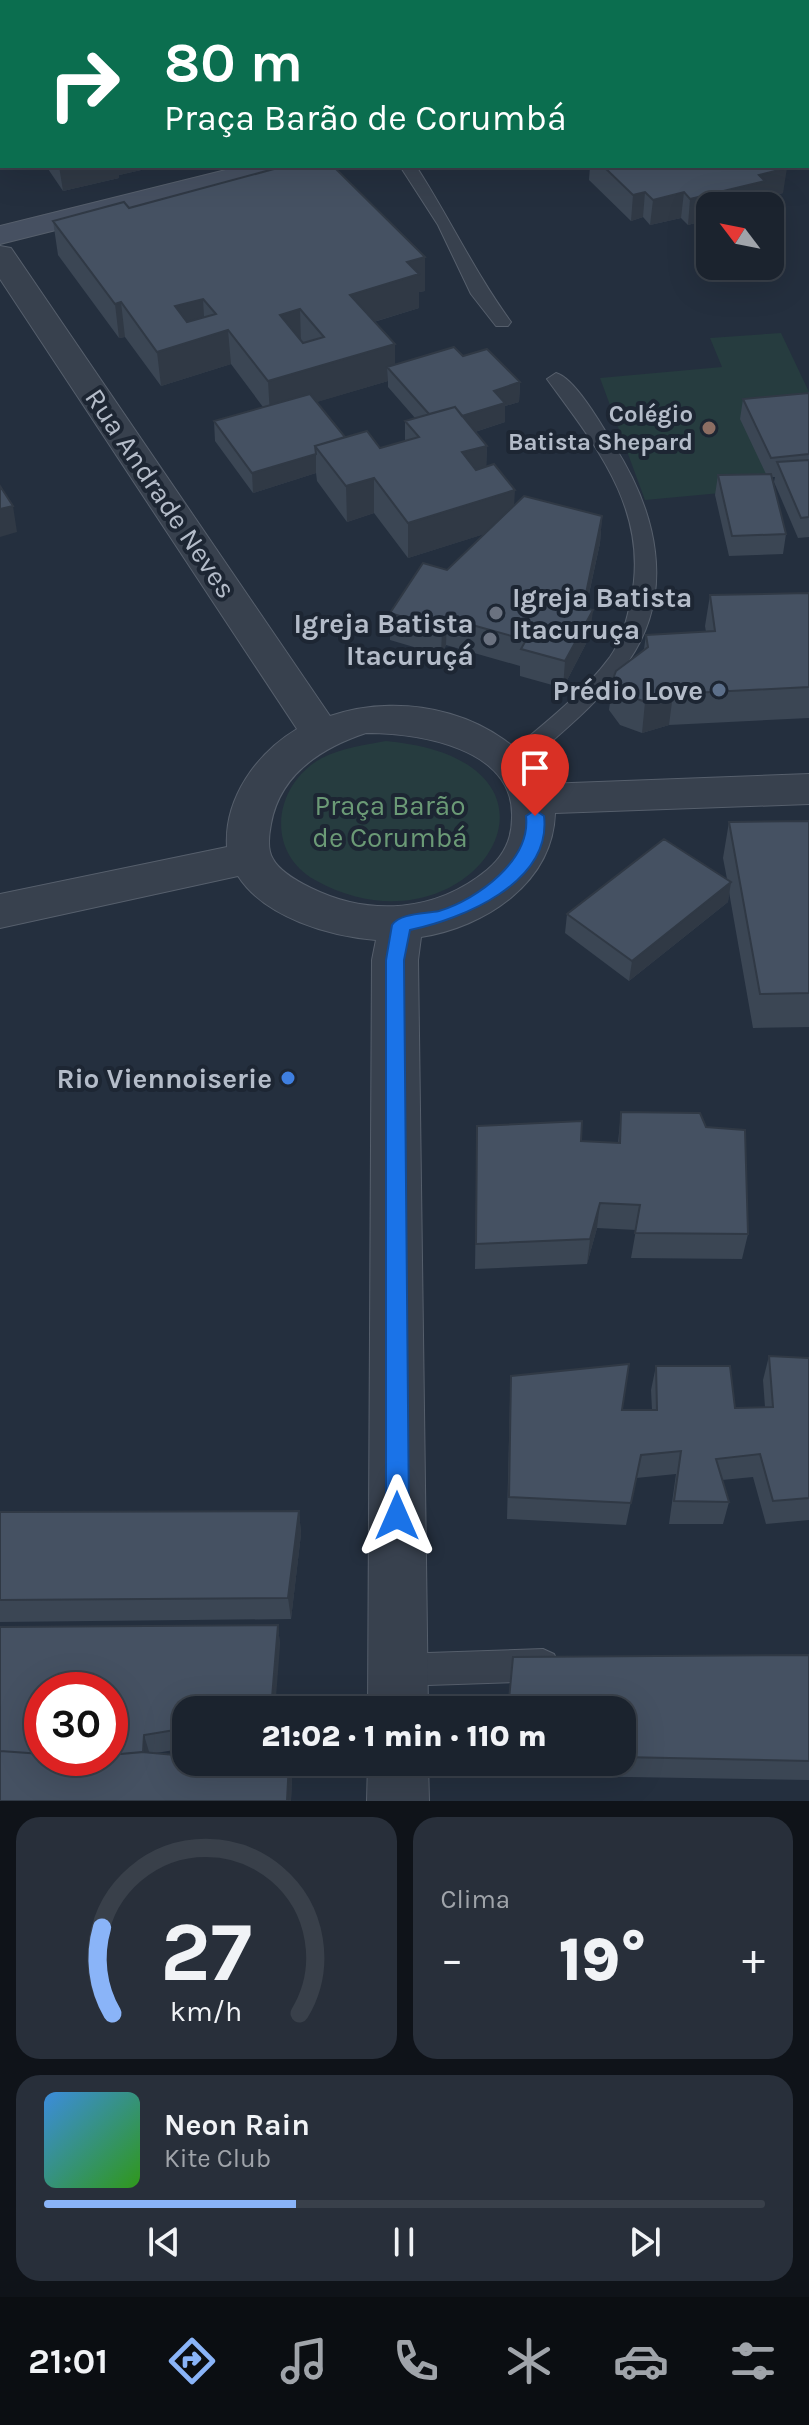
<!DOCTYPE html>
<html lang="pt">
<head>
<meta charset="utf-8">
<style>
  :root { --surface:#1b232e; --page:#282f3a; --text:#f1f3f6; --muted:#a0a4aa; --line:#39404a; --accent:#8ab4f8 }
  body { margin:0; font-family:Karla,sans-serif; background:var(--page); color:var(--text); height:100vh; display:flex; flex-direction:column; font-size:30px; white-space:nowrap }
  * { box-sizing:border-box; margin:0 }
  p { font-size:26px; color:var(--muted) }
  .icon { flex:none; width:44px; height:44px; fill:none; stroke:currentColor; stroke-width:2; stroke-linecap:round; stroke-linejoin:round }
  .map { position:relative; height:1801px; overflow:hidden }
  .details { display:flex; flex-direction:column; gap:16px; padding:16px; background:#0f1319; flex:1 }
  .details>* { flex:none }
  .guide { position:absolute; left:0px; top:0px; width:810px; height:168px; box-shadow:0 8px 32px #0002,0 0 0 2px var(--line); background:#0b6e4f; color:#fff; overflow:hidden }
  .needle { width:52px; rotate:302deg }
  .buttons { position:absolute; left:696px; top:192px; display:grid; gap:16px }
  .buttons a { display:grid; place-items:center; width:88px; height:88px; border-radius:16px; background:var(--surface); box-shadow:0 8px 32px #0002,0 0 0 2px var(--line); font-size:40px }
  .speed { position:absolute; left:24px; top:1672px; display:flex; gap:16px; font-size:40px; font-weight:700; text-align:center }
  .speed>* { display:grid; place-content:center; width:104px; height:104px; border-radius:50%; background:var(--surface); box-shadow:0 8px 32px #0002,0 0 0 2px var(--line); line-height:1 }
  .speed .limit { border:12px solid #d22; background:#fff; color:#111 }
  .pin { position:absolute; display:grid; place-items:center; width:68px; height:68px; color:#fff; margin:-82px -34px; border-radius:50% 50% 50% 0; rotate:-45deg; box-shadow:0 0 8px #0007 }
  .pin .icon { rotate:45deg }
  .me { position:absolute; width:88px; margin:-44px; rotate:0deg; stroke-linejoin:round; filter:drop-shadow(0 0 6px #0008) }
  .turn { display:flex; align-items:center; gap:28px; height:168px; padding:0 32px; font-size:36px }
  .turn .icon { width:104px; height:104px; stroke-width:2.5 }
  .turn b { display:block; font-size:56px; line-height:68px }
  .big { font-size:60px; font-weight:800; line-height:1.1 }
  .details .card { flex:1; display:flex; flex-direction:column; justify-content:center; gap:12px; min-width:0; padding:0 28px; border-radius:24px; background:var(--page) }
  .details .dial { align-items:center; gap:0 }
  .dial svg { height:208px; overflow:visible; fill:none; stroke:var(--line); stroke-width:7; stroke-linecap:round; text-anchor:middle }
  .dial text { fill:var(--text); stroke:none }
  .song { display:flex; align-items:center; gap:24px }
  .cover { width:96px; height:96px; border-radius:12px; background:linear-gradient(135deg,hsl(210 70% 55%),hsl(110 70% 35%)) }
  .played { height:8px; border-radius:4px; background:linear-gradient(90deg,var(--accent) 35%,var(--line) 35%) }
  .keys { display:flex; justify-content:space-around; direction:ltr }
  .heat { display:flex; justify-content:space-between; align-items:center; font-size:44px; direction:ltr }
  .details .tiles { flex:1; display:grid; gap:16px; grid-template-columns:1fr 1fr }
  .card:last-child { grid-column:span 2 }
  .trip { position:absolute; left:172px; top:1696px; width:464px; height:80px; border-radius:24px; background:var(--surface); box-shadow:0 8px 32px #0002,0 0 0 2px var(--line); font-weight:800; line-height:80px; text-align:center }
  .dock { display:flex; height:128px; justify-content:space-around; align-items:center; background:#0b0e12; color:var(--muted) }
  .dock .icon { width:56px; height:56px }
  .dock .selected { color:var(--accent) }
  .dock b { font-size:36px; color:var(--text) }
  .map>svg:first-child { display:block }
  .green { fill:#263c3f }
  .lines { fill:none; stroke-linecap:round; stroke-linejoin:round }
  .river { fill:#394c67; fill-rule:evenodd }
  .lane-casing { stroke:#565f6c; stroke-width:2 }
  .street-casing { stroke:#565f6c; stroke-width:2 }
  .secondary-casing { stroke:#565f6c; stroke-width:2 }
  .lane { fill:#38414e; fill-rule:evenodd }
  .street { fill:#38414e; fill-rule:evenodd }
  .secondary { fill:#465061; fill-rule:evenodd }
  .wall { fill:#3b4654; fill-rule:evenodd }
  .shaded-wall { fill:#303945 }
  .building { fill:#455162; stroke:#303945; stroke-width:2; fill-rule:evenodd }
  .route { fill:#1a73e8; stroke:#114b97; stroke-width:2 }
  .education-dot { fill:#8d6e63; stroke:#1d2633; stroke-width:3 }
  .worship-dot { fill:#6b7280; stroke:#1d2633; stroke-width:3 }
  .service-dot { fill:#5c6f8a; stroke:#1d2633; stroke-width:3 }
  .shop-dot { fill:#3f7fe0; stroke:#1d2633; stroke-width:3 }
  .labels { text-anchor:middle; stroke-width:8; stroke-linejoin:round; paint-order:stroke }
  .far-poi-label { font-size:24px; font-weight:bold; fill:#b4bcc9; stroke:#1d2633; text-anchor:end }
  .street-label { font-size:28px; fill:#b4bcc9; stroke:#1d2633 }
  .poi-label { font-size:28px; font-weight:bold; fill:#b4bcc9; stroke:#1d2633; text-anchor:end }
  .park-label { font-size:28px; fill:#6b9a76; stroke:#1d2633 }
</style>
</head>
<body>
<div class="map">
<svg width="809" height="1801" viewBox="0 0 809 1801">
  <rect width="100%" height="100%" fill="#242f3e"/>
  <path class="green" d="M781,333l28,59v17l-67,6 32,73 -129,12 -45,-122 122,-11 -12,-29z
    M386,741c217,20 84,226 -71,139 -51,-29 -41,-96 7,-122 20,-10 42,-13 64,-17z"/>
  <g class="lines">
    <path class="river" d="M602,0h56l-1,2z"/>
    <g class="lane-casing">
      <path id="lane" d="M400,166h16c33,51 59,107 95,156l-3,4h-12l-25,-32 -33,-69z
        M556,373c19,5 47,54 57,71 43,66 64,148 15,218 -29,42 -71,74 -109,108l-8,2 -11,-8 3,-6c37,-31 78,-62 107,-101 12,-17 17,-38 21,-57 19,-89 -35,-154 -84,-221z
        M543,1649l11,5 5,11 -5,11 -11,5 -145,5 -11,-5 -5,-11 5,-11 11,-5z"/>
    </g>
    <g class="street-casing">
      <path id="street" d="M36,0h44l1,2h-44z
        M0,246l11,2 319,468c75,-26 173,-3 215,68l264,-10v30l-254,9c-2,70 -70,114 -134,124l-3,23 10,750h-60l4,-750 4,-20c-46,-4 -111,-22 -138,-64l-238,52v-34l227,-47c-3,-49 30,-94 70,-118l-297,-450zM366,733c51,0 149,14 146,85 0,21 -8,38 -25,52 -51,42 -117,47 -176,18 -12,-6 -31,-16 -38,-29 -6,-9 -4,-25 -2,-35 9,-50 50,-76 95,-91z
        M368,1762h60l1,39h-62z"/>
    </g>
    <g class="secondary-casing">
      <path id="secondary" d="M756,0h26l1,2h-26z
        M809,7v17h-1v-17z
        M242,166h51l-5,6 -288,72v-18z"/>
    </g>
    <use href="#lane" class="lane"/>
    <use href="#street" class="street"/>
    <use href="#secondary" class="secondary"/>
  </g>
  <path class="wall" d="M46,166h113l-40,9v3l-56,13z
    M590,166h194l-1,27 -20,5 -1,8h-52v13l-22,6 -7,-7 -31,7 -7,-8 -12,4 -42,-41z
    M129,208l296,83 -6,1v16l-45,14 21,22v21l68,-9 57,26 -1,20 -14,4v16l-30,10 12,14 -1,20 28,40 88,10 -2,27 -14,65 4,28 -27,52 -43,-12v-10l-74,-21 -5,10 -51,-15v-27l57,-43 37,-36 -76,24 -34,-45 -27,9 -30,-41 -1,-8 -63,20 -38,-52 -1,-20 49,-14 -32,-43 -70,22 -36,-49 -6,1 -61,-83 -5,-34zM388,381v6l27,31 -10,3v20l-25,7 -35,-11 -29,-35z
    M809,393v144l-11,1 -24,-56 1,-5h-4l15,57 -3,20 -54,2 -14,-61 3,-20 48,-1 -26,-55 3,-20z
    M809,593v125l-140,7 -27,8 -22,-8 -11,-15 4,-31 31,-30 2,-14 60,-3 -1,-6 5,-31z
    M809,821v206l-56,1 -24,-136 -1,10 -99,79 -64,-48 2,-19 160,-35 -4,-21 6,-36z
    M621,1112l127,122 -6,25 -111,-1 5,-28 -39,-2 -10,36 -112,5 2,-143 104,15 37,2z
    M769,1356l40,2v162l-43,4 -13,-47 -31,3 7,22 -6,22h-54l7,-50 -40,4 -10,47 -119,-6 3,-120 1,-23 111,34h30l-1,-20 5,-24 79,42 30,-1 -2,-27z
    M299,1511l2,23 -10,85 -291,3v-110z
    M278,1625l2,21 -94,64 106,66 -1,25h-291v-174zM42,1690h68v68h-68zM180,1749v6l-24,-2z
    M809,1655v125l-308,-5 2,-13h119v-52z"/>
  <path class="shaded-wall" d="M2,90v26h-2v-25z
    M59,166h100l-40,9v3l-56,13z
    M787,168l-4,25 -20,5 -1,8h-52v13l-22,6 2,-26 69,-24z
    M645,192l-2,25 -12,4 2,-26z
    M684,192l-3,26 -31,7 3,-25z
    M425,257v34l-6,1v16l-69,21v-34l57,-33z
    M203,299l2,34 -27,8 -3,-35z
    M121,302l4,35 -6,1 -4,-34z
    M300,309l1,34 -21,-28z
    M228,330l3,34 -70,22 -4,-34z
    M395,344v31l-8,-8 1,14 -118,35 -2,-35z
    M520,382l-1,20 -14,4v16l-67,22v-20l56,-33z
    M487,446l-1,35 -24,-29z
    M316,454v19l-63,20 -1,-20z
    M374,478v35l-27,9 -1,-36z
    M515,490l-2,35 -105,33v-35z
    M13,506l4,26 -17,5v-28z
    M602,516l-2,27 -19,87 12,-20 -3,26 -27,52 2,-27 18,-53z
    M447,618l-1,27 -5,10 1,-26z
    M673,694l-4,31 -27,8 3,-31z
    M731,882l-3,20 -99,79 3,-20z
    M600,1203l-3,25 -10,36 3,-25z
    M299,1511l2,23 -10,85 -3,-21z
    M278,1625l2,21 -5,64h-4z
    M144,1735l6,20h-7z
    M289,1762h2l1,14 -1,25h-4z"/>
  <path class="building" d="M0,0h26l-1,2h-23v75h-2z
    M92,0h56l-1,1h8l-64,1z
    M469,0h101l-1,2h-88z
    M285,166h48l92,91 -18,5 12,12 -69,21 45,49 -127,37 -40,-51 -71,22 -36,-50 -6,2 -62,-83 71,-19 5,6zM203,299l13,15 -29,8 -12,-16zM300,309l24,28 -21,6 -23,-28z
    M603,166h181l3,2 -28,7 6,6 -75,18 -6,-7 -31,8 -8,-8 -12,3z
    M454,347l9,9 24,-7 33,33 -26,9 11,12 -43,13 -7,-9 -26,7 -42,-47z
    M809,393v61l-38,4 -28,-59z
    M310,394l35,43 -30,9 1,8 -64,19 -38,-52z
    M455,407l32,39 -25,6 14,18 18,-6 21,26 -107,33 -34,-45 -28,8 -31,-40 52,-15 13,17 39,-11 -14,-16z
    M809,460v57l-8,1 -24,-56z
    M771,474l15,60 -54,2 -14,-61z
    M0,486l13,20 -13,3z
    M524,496l78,20 -19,92 10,2 -28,51 -44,-12 5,-9 -79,-22 -5,11 -52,-16 33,-50 24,7z
    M809,593v94l-136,7 -28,8 -21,-8 -11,-15 3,-8 32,-24 -2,-12 69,-4 -5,-36z
    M809,821v172l-49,1 -31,-172z
    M664,839l67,43 -99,79 -65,-47z
    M621,1112l79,1 6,14 39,3 3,104 -113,-1 5,-28 -40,-2 -10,36 -114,5 1,-118 105,-5 -1,20 39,2z
    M769,1356l40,2v140l-36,3 -13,-47 -44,5 13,43 -55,-1 7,-50 -40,4 -10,48 -122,-6 2,-121 118,-12 -7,46h35l-1,-44h74l5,42 38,-1z
    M299,1511l-11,87 -288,2v-88z
    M278,1625l-7,85h-85v46l-6,-1 1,-26 -37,6 -1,17 -33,3v-65h-68v64l-42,-3v-124z
    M809,1655v106l-187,-4v-47h-114l5,-53z
    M0,1751l42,3v4h68v-3l32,-3 44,4v6h103l-2,39h-287z"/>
  <path class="route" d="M535,810l9,6c8,67 -82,103 -134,114l-6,30 5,556 -4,8 -8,3 -8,-3 -3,-8v-556l6,-35c8,-12 33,-11 47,-14 39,-12 92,-51 87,-95z"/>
  <circle class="education-dot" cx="709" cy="428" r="8"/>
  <g class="worship-dot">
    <circle cx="496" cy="613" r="8"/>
    <circle cx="490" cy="639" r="8"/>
  </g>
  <circle class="service-dot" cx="719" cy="690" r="8"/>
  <circle class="shop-dot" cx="288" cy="1078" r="8"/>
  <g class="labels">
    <g class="far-poi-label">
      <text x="693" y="422">Colégio<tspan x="693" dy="28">Batista Shepard</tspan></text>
    </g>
    <g class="street-label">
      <text transform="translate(161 493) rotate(56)" y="10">Rua Andrade Neves</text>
    </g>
    <g class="poi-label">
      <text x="512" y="607" text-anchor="start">Igreja Batista<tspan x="512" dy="32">Itacuruça</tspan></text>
      <text x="474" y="633">Igreja Batista<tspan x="474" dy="32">Itacuruçá</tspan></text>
      <text x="703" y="700">Prédio Love</text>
      <text x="272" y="1088">Rio Viennoiserie</text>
    </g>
    <g class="park-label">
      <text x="390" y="815">Praça Barão<tspan x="390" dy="32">de Corumbá</tspan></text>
    </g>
  </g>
</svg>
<div class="buttons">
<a><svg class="needle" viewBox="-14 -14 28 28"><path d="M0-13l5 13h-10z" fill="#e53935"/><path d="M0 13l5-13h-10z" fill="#a0a4aa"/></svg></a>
</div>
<div class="speed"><div class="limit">30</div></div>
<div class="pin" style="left:535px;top:816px;background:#d93025"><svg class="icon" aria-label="arrive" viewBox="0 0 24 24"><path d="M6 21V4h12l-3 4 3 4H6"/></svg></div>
<svg class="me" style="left:397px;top:1516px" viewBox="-20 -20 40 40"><path d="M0-17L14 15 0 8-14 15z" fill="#1a73e8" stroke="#fff" stroke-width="4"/></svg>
<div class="trip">21:02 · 1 min · 110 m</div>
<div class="guide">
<div class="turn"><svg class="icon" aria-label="right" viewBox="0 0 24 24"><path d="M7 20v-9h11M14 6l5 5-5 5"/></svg><div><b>80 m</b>Praça Barão de Corumbá</div></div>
</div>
</div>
<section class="details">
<div class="tiles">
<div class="card dial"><svg viewBox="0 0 100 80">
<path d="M14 69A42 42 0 1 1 86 69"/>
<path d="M14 69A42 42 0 0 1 10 36" stroke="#8ab4f8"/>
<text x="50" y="56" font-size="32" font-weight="700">27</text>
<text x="50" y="72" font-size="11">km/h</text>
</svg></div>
<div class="card"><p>Clima</p>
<div class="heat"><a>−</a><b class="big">19°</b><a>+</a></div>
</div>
<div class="card">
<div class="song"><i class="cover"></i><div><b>Neon Rain</b><p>Kite Club</p></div></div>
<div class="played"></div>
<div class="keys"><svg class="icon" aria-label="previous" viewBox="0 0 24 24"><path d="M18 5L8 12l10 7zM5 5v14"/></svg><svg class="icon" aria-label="pause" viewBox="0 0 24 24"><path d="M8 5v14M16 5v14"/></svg><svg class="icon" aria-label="next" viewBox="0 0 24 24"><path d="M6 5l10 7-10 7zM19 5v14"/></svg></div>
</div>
</div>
</section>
<nav class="dock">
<b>21:01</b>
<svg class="icon selected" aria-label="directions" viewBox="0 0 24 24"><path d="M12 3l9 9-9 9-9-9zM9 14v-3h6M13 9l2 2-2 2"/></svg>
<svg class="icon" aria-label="music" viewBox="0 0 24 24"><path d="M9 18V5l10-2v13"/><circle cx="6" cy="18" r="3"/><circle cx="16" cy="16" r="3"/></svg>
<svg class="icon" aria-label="phone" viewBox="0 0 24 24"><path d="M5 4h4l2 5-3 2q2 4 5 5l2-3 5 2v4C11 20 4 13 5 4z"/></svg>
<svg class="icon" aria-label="climate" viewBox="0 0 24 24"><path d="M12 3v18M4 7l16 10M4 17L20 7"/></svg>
<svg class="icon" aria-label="car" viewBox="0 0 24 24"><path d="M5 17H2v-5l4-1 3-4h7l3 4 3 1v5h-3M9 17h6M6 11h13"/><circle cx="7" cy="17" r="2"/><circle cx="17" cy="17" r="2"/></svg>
<svg class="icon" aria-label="filters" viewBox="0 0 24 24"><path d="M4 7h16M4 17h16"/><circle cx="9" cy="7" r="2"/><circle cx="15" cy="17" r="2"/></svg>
</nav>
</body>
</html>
